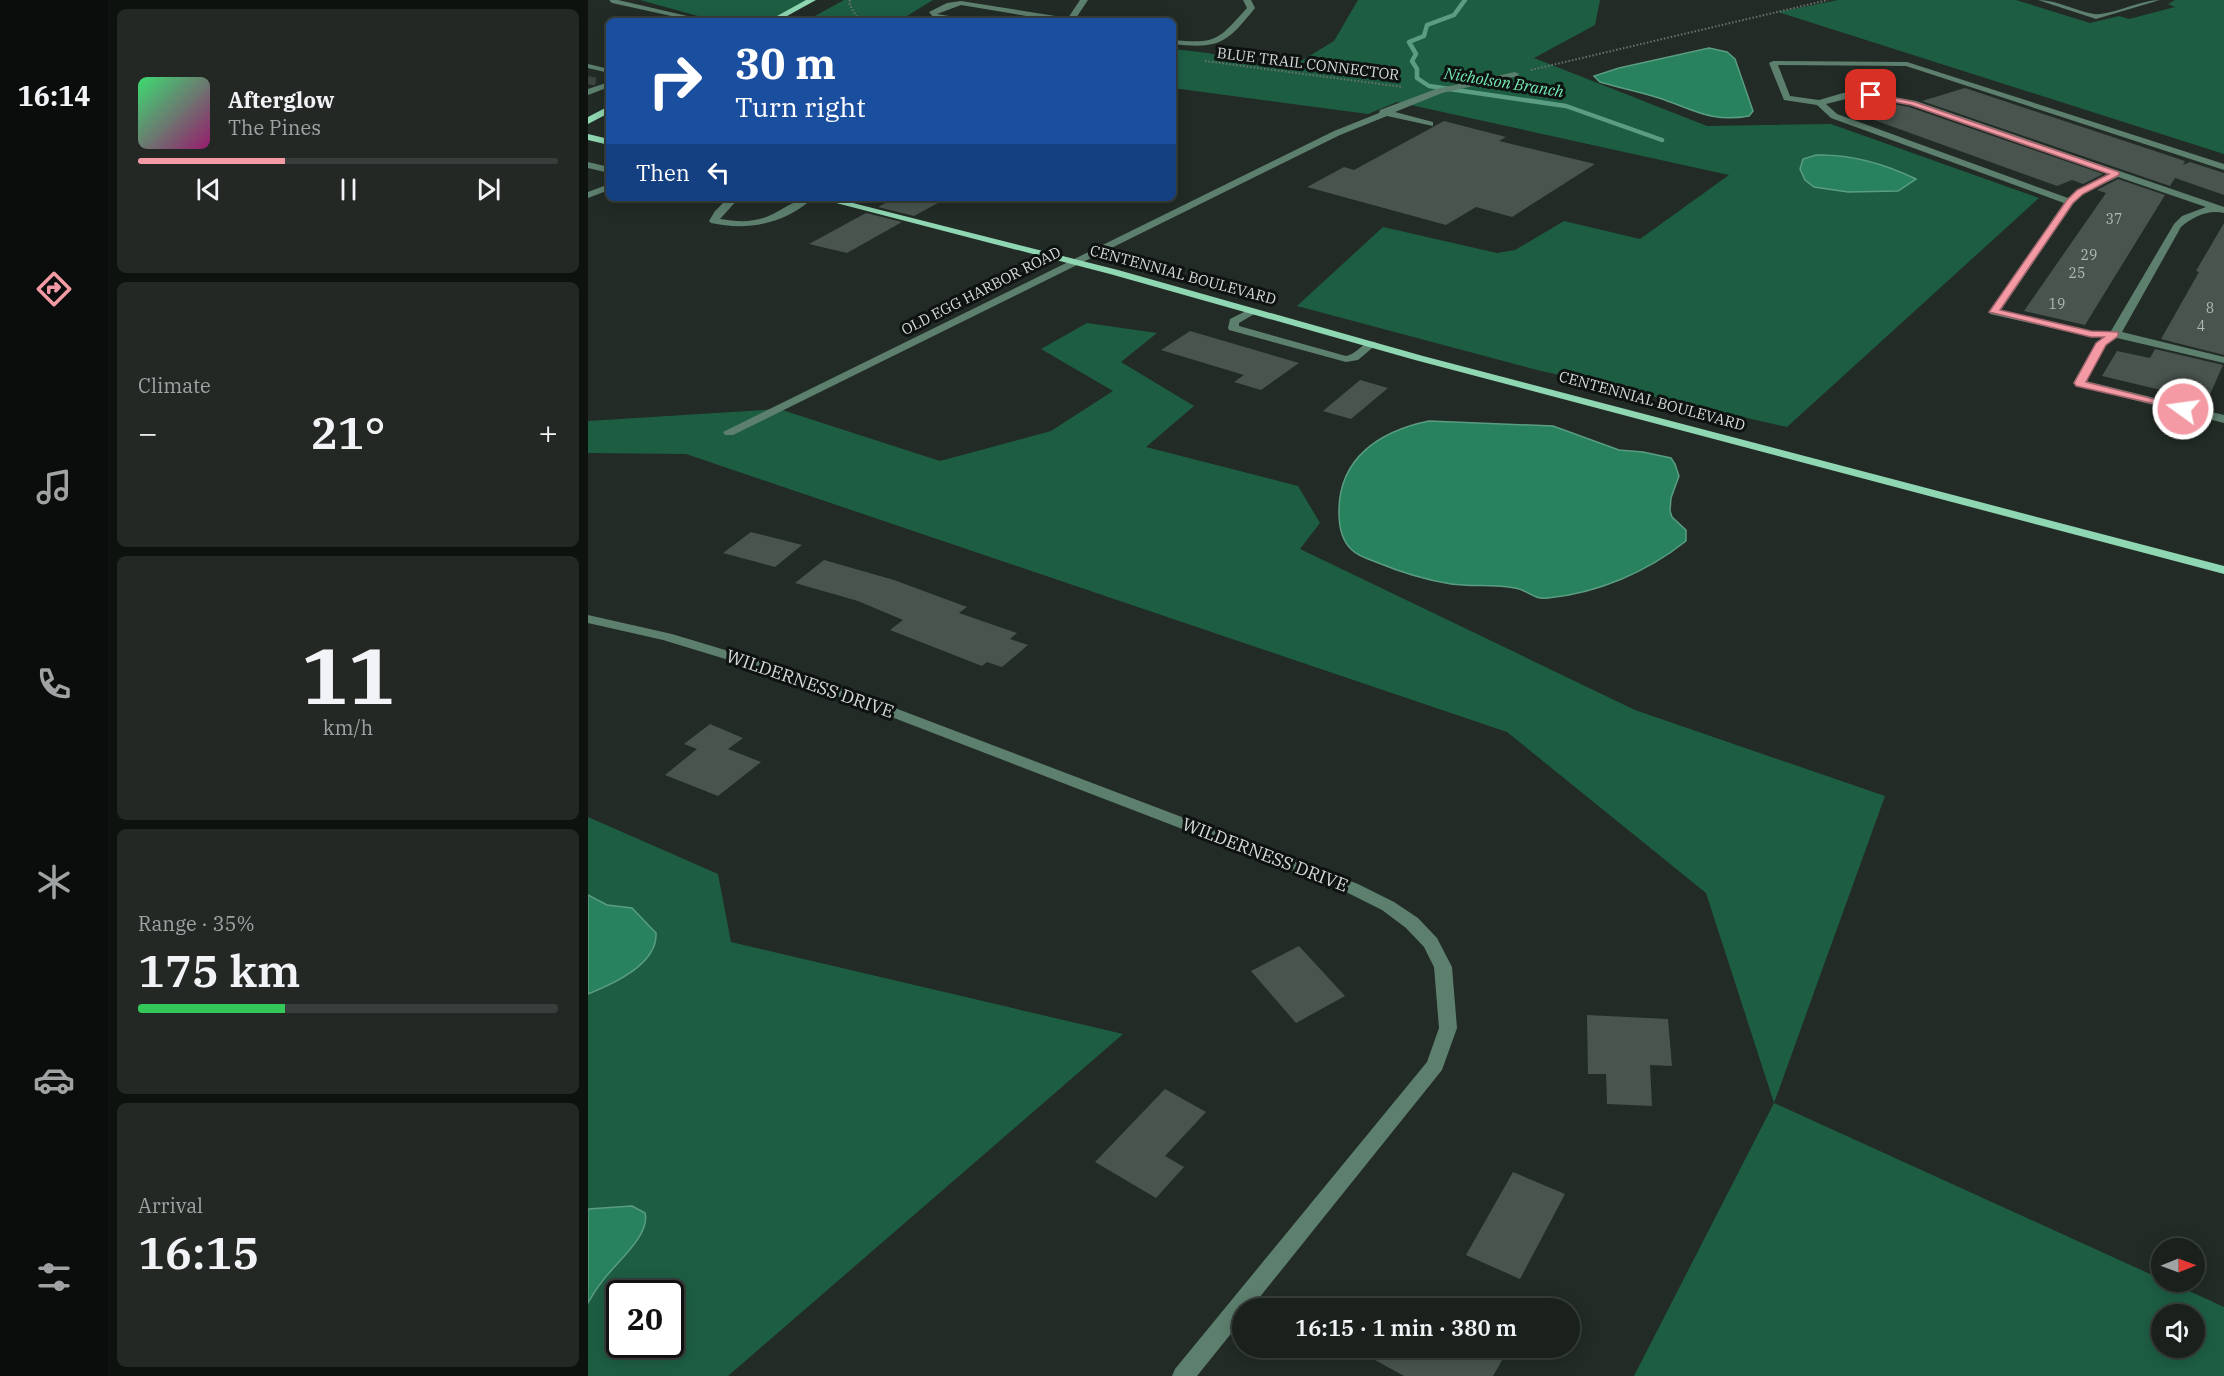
<!DOCTYPE html>
<html lang="en">
<head>
<meta charset="utf-8">
<style>
  :root { --surface:#1a201c; --page:#232825; --text:#f1f3f6; --muted:#9fa3a3; --line:#383e3b; --accent:#f49aa5 }
  body { margin:0; font-family:"IBM Plex Serif",serif; background:var(--page); color:var(--text); height:100vh; display:flex; flex-direction:column; font-size:22px; white-space:nowrap }
  * { box-sizing:border-box; margin:0 }
  p { font-size:20px; color:var(--muted) }
  .icon { flex:none; width:33px; height:33px; fill:none; stroke:currentColor; stroke-width:2; stroke-linecap:round; stroke-linejoin:round }
  .map { position:relative; flex:1; overflow:hidden }
  .drawer { display:flex; flex-direction:column; gap:9px; padding:9px; background:#0e120f; width:480px }
  .drawer>* { flex:none }
  .top-card { position:absolute; left:18px; top:18px; width:570px; height:183px; border-radius:9px; box-shadow:0 3px 15px #0003,0 0 0 2px var(--line); background:#1a4fa0; color:#fff; overflow:hidden }
  .needle { width:39px; rotate:89deg }
  .buttons { position:absolute; left:1563px; top:1238px; display:grid; gap:12px }
  .buttons a { display:grid; place-items:center; width:54px; height:54px; border-radius:50%; background:var(--surface); box-shadow:0 3px 15px #0003,0 0 0 2px var(--line); font-size:30px }
  .speed { position:absolute; left:18px; top:1280px; display:flex; gap:12px; font-size:30px; font-weight:700; text-align:center }
  .speed>* { display:grid; place-content:center; width:78px; height:78px; border-radius:50%; background:var(--surface); box-shadow:0 3px 15px #0003,0 0 0 2px var(--line); line-height:1 }
  .speed .limit { border:3px solid #111; border-radius:9px; background:#fff; color:#111 }
  .pin { position:absolute; display:grid; place-items:center; width:51px; height:51px; color:#fff; margin:-26px; border-radius:12px; box-shadow:0 3px 9px #0006 }
  .me { position:absolute; width:66px; margin:-33px; rotate:284deg; stroke-linejoin:round; filter:drop-shadow(0 0 4px #0008) }
  .turn { display:flex; align-items:center; gap:21px; height:126px; padding:0 30px; font-size:27px }
  .turn .icon { width:78px; height:78px; stroke-width:2.5 }
  .turn b { display:block; font-size:42px; line-height:51px }
  .then { display:flex; align-items:center; height:57px; padding:0 30px; background:#0003; gap:12px; font-size:22px }
  .big { font-size:45px; font-weight:600; line-height:1.1 }
  .drawer .card { flex:1; display:flex; flex-direction:column; justify-content:center; gap:9px; min-width:0; padding:0 21px; border-radius:9px; background:var(--page) }
  .drawer .dial { align-items:center; gap:0 }
  .dial b { font-size:78px; line-height:1 }
  .song { display:flex; align-items:center; gap:18px }
  .cover { width:72px; height:72px; border-radius:9px; background:linear-gradient(135deg,hsl(140 70% 55%),hsl(320 70% 35%)) }
  .played { height:6px; border-radius:3px; background:linear-gradient(90deg,var(--accent) 35%,var(--line) 35%) }
  .keys { display:flex; justify-content:space-around; direction:ltr }
  .heat { display:flex; justify-content:space-between; align-items:center; font-size:33px; direction:ltr }
  .charge { height:9px; border-radius:4px; background:linear-gradient(90deg,#34c759 35%,var(--line) 0) }
  .trip { position:absolute; left:644px; top:1298px; width:348px; height:60px; border-radius:30px; background:var(--surface); box-shadow:0 3px 15px #0003,0 0 0 2px var(--line); font-weight:600; line-height:60px; text-align:center }
  main { display:flex; flex:1; min-height:0 }
  .tab-bar { display:flex; flex-direction:column; width:108px; justify-content:space-around; align-items:center; background:#0a0d0b; color:var(--muted) }
  .tab-bar .icon { width:42px; height:42px }
  .tab-bar .active { color:var(--accent) }
  .tab-bar b { font-size:27px; color:var(--text) }
  .map>svg:first-child { display:block }
  .green { fill:#1d5e43; fill-rule:evenodd }
  .water { fill:#27825d; stroke:#5b9d82; stroke-width:1.5 }
  .lines { fill:none; stroke-linecap:round; stroke-linejoin:round }
  .stream { stroke:#5b9d82; stroke-width:4.5 }
  .building { fill:#49544e }
  .minor-tunnel { stroke:#3d4541; stroke-width:8; stroke-dasharray:8 4; stroke-linecap:butt }
  .path { stroke:#6c736f; stroke-width:2; stroke-dasharray:1.5 2; stroke-linecap:butt }
  .minor { fill:#5d7f6d; fill-rule:evenodd }
  .major { fill:#8fd6b2; fill-rule:evenodd }
  .route { fill:#f49aa5; stroke:#9f646b; stroke-width:1.5 }
  .labels { text-anchor:middle; stroke-width:6; stroke-linejoin:round; paint-order:stroke }
  .far-number-label { font-size:14px; fill:#b2b9b6 }
  .far-street-label { font-size:15px; fill:#d5dbd8; stroke:#0e1210 }
  .far-water-label { font-size:16px; font-style:italic; fill:#74ebb4; stroke:#0e1210 }
  .street-label { font-size:18px; fill:#d5dbd8; stroke:#0e1210 }
</style>
</head>
<body>
<main>
<nav class="tab-bar">
<b>16:14</b>
<svg class="icon active" aria-label="directions" viewBox="0 0 24 24"><path d="M12 3l9 9-9 9-9-9zM9 14v-3h6M13 9l2 2-2 2"/></svg>
<svg class="icon" aria-label="music" viewBox="0 0 24 24"><path d="M9 18V5l10-2v13"/><circle cx="6" cy="18" r="3"/><circle cx="16" cy="16" r="3"/></svg>
<svg class="icon" aria-label="phone" viewBox="0 0 24 24"><path d="M5 4h4l2 5-3 2q2 4 5 5l2-3 5 2v4C11 20 4 13 5 4z"/></svg>
<svg class="icon" aria-label="climate" viewBox="0 0 24 24"><path d="M12 3v18M4 7l16 10M4 17L20 7"/></svg>
<svg class="icon" aria-label="car" viewBox="0 0 24 24"><path d="M5 17H2v-5l4-1 3-4h7l3 4 3 1v5h-3M9 17h6M6 11h13"/><circle cx="7" cy="17" r="2"/><circle cx="17" cy="17" r="2"/></svg>
<svg class="icon" aria-label="filters" viewBox="0 0 24 24"><path d="M4 7h16M4 17h16"/><circle cx="9" cy="7" r="2"/><circle cx="15" cy="17" r="2"/></svg>
</nav>
<section class="drawer">
<div class="card">
<div class="song"><i class="cover"></i><div><b>Afterglow</b><p>The Pines</p></div></div>
<div class="played"></div>
<div class="keys"><svg class="icon" aria-label="previous" viewBox="0 0 24 24"><path d="M18 5L8 12l10 7zM5 5v14"/></svg><svg class="icon" aria-label="pause" viewBox="0 0 24 24"><path d="M8 5v14M16 5v14"/></svg><svg class="icon" aria-label="next" viewBox="0 0 24 24"><path d="M6 5l10 7-10 7zM19 5v14"/></svg></div>
</div>
<div class="card"><p>Climate</p>
<div class="heat"><a>−</a><b class="big">21°</b><a>+</a></div>
</div>
<div class="card dial"><b>11</b><p>km/h</p></div>
<div class="card"><p>Range · 35%</p><b class="big">175 km</b><div class="charge"></div></div>
<div class="card"><p>Arrival</p><b class="big">16:15</b></div>
</section>
<div class="map">
<svg width="1636" height="1376" viewBox="0 0 1636 1376">
  <rect width="100%" height="100%" fill="#222b26"/>
  <path class="green" d="M52,0h175l-43,21h-56z
    M256,0h89l-31,19 18,2h-114z
    M770,0h242l-5,25 -61,33 173,68 124,-2 208,74 -252,229 -250,-57 -240,-64 86,-79 114,26 18,-3 49,-29 76,18 89,-64 -332,-73 -29,12 -195,-26v-39l35,4 57,14 36,-6 33,-20z
    M1250,0h178l74,23 29,-7 10,3 46,-12 -7,-3 7,-4h49v154l-446,-142z
    M499,323l70,10 -36,29 73,44 -48,41 152,39 22,37 -20,26 335,161 250,86 -111,307 387,176 1,2h5l57,26v69h-590l140,-273 -68,-210 -199,-161 -821,-278 -98,-1v-32l191,-12 161,52 111,-30 62,-40 -72,-42zM1574,1314h32v33h-32z
    M0,817l130,57 13,68 392,92 -395,342h-140v-73l56,-89 -56,-3v-218l68,-60 -68,-38zM32,1293h50v51h-50z"/>
  <path class="water" d="M1121,48l18,4 8,7 18,52 -4,5c-38,7 -56,-7 -90,-18 -19,-6 -39,-10 -59,-16l-6,-6 25,-8z
    M1228,155c35,-1 69,9 100,24l-18,12 -50,1 -34,-5 -9,-7 -5,-11 3,-10z
    M841,421l124,5 66,24 24,2 28,6 4,6 4,12 -8,22 -1,13 2,6 14,13v11c-39,31 -88,52 -138,57 -15,2 -20,-8 -33,-10 -21,-4 -43,-1 -64,-4 -25,-4 -51,-12 -75,-22 -8,-3 -18,-6 -24,-12 -10,-9 -13,-24 -13,-37 -1,-55 41,-82 90,-92z
    M0,895l19,10 25,3 24,25c2,31 -43,51 -68,61z
    M44,1206l13,7c6,23 -32,52 -44,70 -5,6 -9,13 -13,20v-94z"/>
  <g class="lines">
    <path class="stream" d="M877,0l-11,15 -27,10 -3,11 -15,6 7,12 -4,7 5,8v9l12,8 137,20 96,34"/>
  </g>
  <path class="building" d="M1377,88l220,73 -2,4 7,-3 34,11v22l-49,-17 -5,8 -248,-85z
    M1305,104l16,3 194,67 -20,10 -11,-4 -15,6 -194,-70z
    M856,121l62,16 -7,4 96,23 -83,53 -36,-10 -30,18 -139,-38 37,-20 10,3z
    M1530,179l47,16 -80,130 -61,-14 82,-118 -9,-3z
    M307,198h52l-33,18 -36,-9z
    M278,213l36,9 -55,31 -38,-9z
    M1636,223v132l-63,-16 38,-67 -3,-1z
    M602,331l109,32 -38,27 -27,-8 10,-7 -83,-25z
    M1567,349l68,16 -16,36 -105,-25 15,-25 33,7z
    M772,380l28,8 -37,31 -28,-8z
    M163,532l51,13 -27,22 -52,-14z
    M236,560l70,20 73,27 -8,6 58,20 -7,6 18,6 -26,22 -15,-5 -5,4 -92,-36 13,-10 -45,-19 -63,-18z
    M122,724l33,14 -15,11 33,13 -43,34 -53,-21 32,-26 -13,-5z
    M711,946l46,50 -49,27 -45,-52z
    M999,1015l81,4 4,47 -22,-1 2,41 -45,-2 -1,-30h-18z
    M577,1089l41,23 -41,44 19,11 -28,31 -61,-36z
    M925,1172l52,22 -45,85 -54,-24z
    M796,1347h102l18,10 -11,19h-89l-29,-16z"/>
  <g class="lines">
    <path class="minor-tunnel" d="M0,80l10,2"/>
    <path class="path" d="M262,0l-1,3 7,13 23,5
      M617,61l198,26
      M943,70l297,-70"/>
    <path class="minor" d="M21,0h9l91,21h-15l-82,-18z
      M492,0h8l-14,21h-18l-95,-16 -24,9 42,7 -45,-3 -5,-6 18,-9 14,-2 107,17z
      M655,0h8l4,8c-29,36 -36,41 -82,36v-4c44,4 45,0 74,-32z
      M1450,0c20,0 37,11 56,14 16,2 46,-14 66,-14l-64,19z
      M1185,61l134,1 317,102v6l-318,-104 -128,-1 12,31 29,4 24,-7 23,-1 50,9 308,106v6c-15,-4 -32,4 -43,14l-59,105 102,25v6l-107,-25 -11,7 -20,36 138,34v8l-149,-38 -2,-2 23,-40 7,-6h-12l-101,-23 -1,-2 75,-109 -233,-85 -14,-13 -33,-5 -15,-37zM1266,97l24,1 32,7 199,69 -32,16 -9,8 -231,-84 -11,-10zM1530,177l88,30 -24,9 -8,8 -63,107h-20l-90,-21 72,-106 10,-10z
      M0,64l21,5v4l-21,-5z
      M927,72l4,2 -1,2 -76,17 -47,19 38,10v4l-46,-10 -47,19 -607,300h-8l-2,-3 611,-301 45,-18 1,-3 56,-21z
      M21,82v5l-21,8v-6z
      M0,162l21,5v6l-21,-5z
      M21,184v6l-21,8v-6z
      M140,198h11l-19,21c19,3 35,4 53,-5 14,-7 24,-16 40,-16 -28,26 -66,33 -102,25l-2,-2 6,-10z
      M664,308l5,3 -1,2 -17,10v3l107,30c12,-2 17,-16 29,-14l2,2 -19,16 -12,2 -117,-32 -1,-2 2,-9z
      M0,615l84,19 136,41 550,209 36,18 24,16 19,20 15,29 5,61 -15,42 -191,238h-9v12l-45,56h-25l3,-7 252,-307 12,-34 -5,-61 -10,-20 -18,-19 -24,-18 -36,-18 -548,-211 -135,-41 -75,-17z"/>
    <path class="major" d="M218,0h10l-38,21h-10z
      M21,106v7l-21,11v-7z
      M0,134l21,5v6l-21,-5z
      M229,198h16l285,72 305,86 801,210v8l-809,-214 -305,-86z"/>
  </g>
  <path class="route" d="M1283,93l44,9 204,70v3l-36,19 -10,9 -73,107 91,21 27,1v4l-12,9 -20,37 100,25v4l-110,-25 -2,-3 22,-40 8,-6h-13l-102,-25 78,-112 10,-10 32,-16 -198,-69 -43,-8 -1,-2z"/>
  <g class="labels">
    <g class="far-number-label">
      <text x="1526" y="224">37</text>
      <text x="1501" y="260">29</text>
      <text x="1489" y="278">25</text>
      <text x="1469" y="309">19</text>
      <text x="1622" y="313">8</text>
      <text x="1613" y="331">4</text>
    </g>
    <g class="far-street-label">
      <text transform="translate(720 64) rotate(7)" y="5">BLUE TRAIL CONNECTOR</text>
      <text transform="translate(595 275) rotate(15)" y="5">CENTENNIAL BOULEVARD</text>
      <text transform="translate(393 291) rotate(-27)" y="5">OLD EGG HARBOR ROAD</text>
      <text transform="translate(1064 401) rotate(15)" y="5">CENTENNIAL BOULEVARD</text>
    </g>
    <g class="far-water-label">
      <text transform="translate(916 82) rotate(9)" y="6">Nicholson Branch</text>
    </g>
    <g class="street-label">
      <text transform="translate(222 684) rotate(19)" y="6">WILDERNESS DRIVE</text>
      <text transform="translate(677 855) rotate(21)" y="6">WILDERNESS DRIVE</text>
    </g>
  </g>
</svg>
<div class="buttons">
<a><svg class="needle" viewBox="-14 -14 28 28"><path d="M0-13l5 13h-10z" fill="#e53935"/><path d="M0 13l5-13h-10z" fill="#9fa3a3"/></svg></a>
<a><svg class="icon" aria-label="sound" viewBox="0 0 24 24"><path d="M4 9h4l5-4v14l-5-4H4zM17 9q2 3 0 6"/></svg></a>
</div>
<div class="speed"><div class="limit">20</div></div>
<div class="pin" style="left:1283px;top:95px;background:#d93025"><svg class="icon" aria-label="arrive" viewBox="0 0 24 24"><path d="M6 21V4h12l-3 4 3 4H6"/></svg></div>
<svg class="me" style="left:1595px;top:409px" viewBox="-20 -20 40 40"><circle r="17" fill="#f49aa5" stroke="#fff" stroke-width="3"/><path d="M0-11L8 9 0 5-8 9z" fill="#fff"/></svg>
<div class="trip">16:15 · 1 min · 380 m</div>
<div class="top-card">
<div class="turn"><svg class="icon" aria-label="right" viewBox="0 0 24 24"><path d="M7 20v-9h11M14 6l5 5-5 5"/></svg><div><b>30 m</b>Turn right</div></div>
<div class="then">Then<svg class="icon" aria-label="left" viewBox="0 0 24 24"><path d="M17 20v-9H6M10 6l-5 5 5 5"/></svg></div>
</div>
</div>
</main>
</body>
</html>
